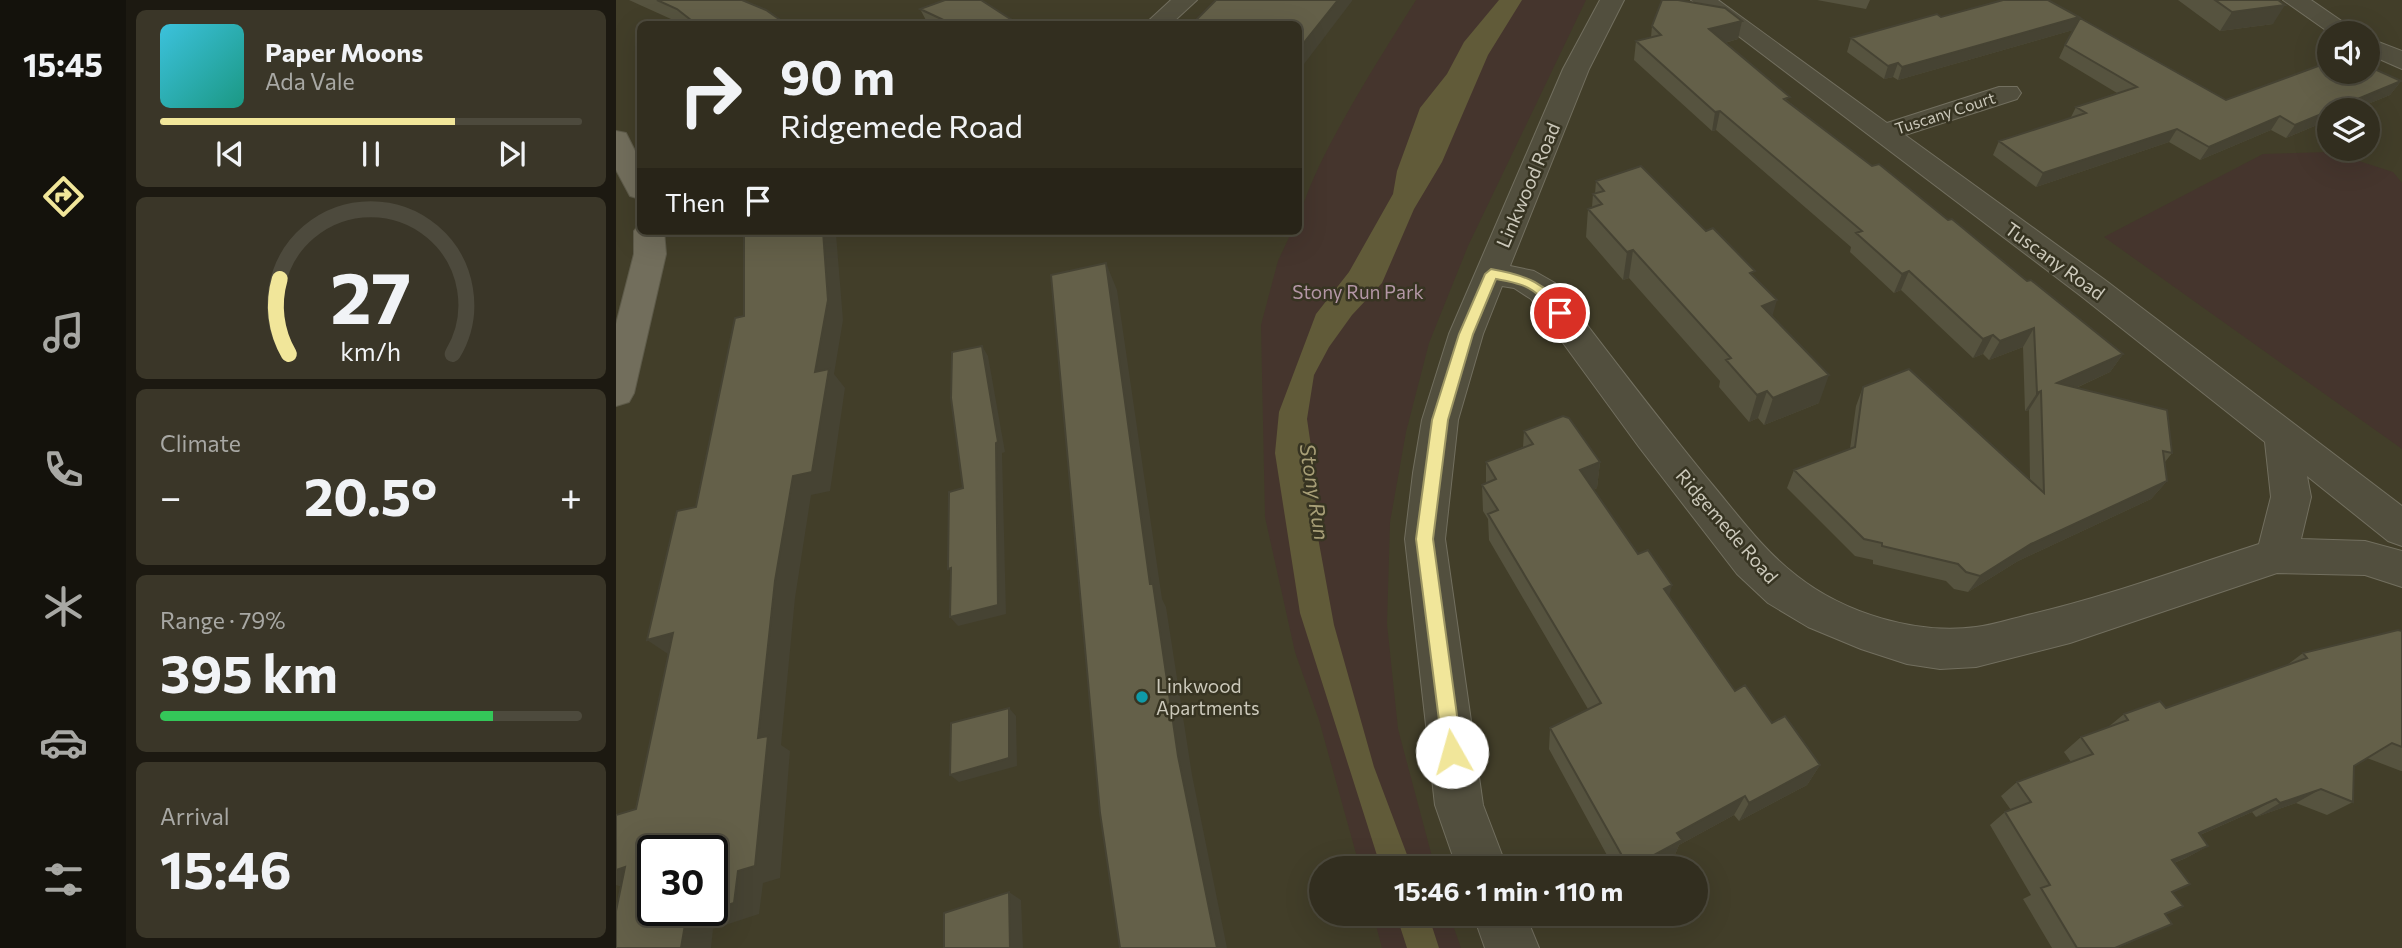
<!DOCTYPE html>
<html lang="en">
<head>
<meta charset="utf-8">
<style>
  :root { --surface:#322e1f; --page:#3a3628; --text:#f1f3f6; --muted:#a8a8a4; --line:#4d4a3d; --accent:#f1e69a }
  body { margin:0; font-family:Commissioner,sans-serif; background:var(--page); color:var(--text); height:100vh; display:flex; flex-direction:column; font-size:26px; white-space:nowrap }
  * { box-sizing:border-box; margin:0 }
  p { font-size:23px; color:var(--muted) }
  .icon { flex:none; width:38px; height:38px; fill:none; stroke:currentColor; stroke-width:2; stroke-linecap:round; stroke-linejoin:round }
  .map { position:relative; flex:1; overflow:hidden }
  .details { display:flex; flex-direction:column; gap:10px; padding:10px; background:#1c1911; width:490px }
  .details>* { flex:none }
  .banner { position:absolute; left:21px; top:21px; width:665px; height:214px; border-radius:10px; box-shadow:0 7px 28px #0002,0 0 0 2px var(--line); background:#322e1f; color:var(--text); overflow:hidden }
  .controls { position:absolute; left:1701px; top:21px; display:grid; gap:14px }
  .controls a { display:grid; place-items:center; width:63px; height:63px; border-radius:50%; background:var(--surface); box-shadow:0 7px 28px #0002,0 0 0 2px var(--line); font-size:35px }
  .speed { position:absolute; left:21px; top:835px; display:flex; gap:14px; font-size:35px; font-weight:700; text-align:center }
  .speed>* { display:grid; place-content:center; width:91px; height:91px; border-radius:50%; background:var(--surface); box-shadow:0 7px 28px #0002,0 0 0 2px var(--line); line-height:1 }
  .speed .limit { border:4px solid #111; border-radius:10px; background:#fff; color:#111 }
  .pin { position:absolute; display:grid; place-items:center; width:60px; height:60px; color:#fff; margin:-30px; border:4px solid #fff; border-radius:50%; box-shadow:0 2px 7px #0007 }
  .me { position:absolute; width:77px; margin:-38px; rotate:353deg; stroke-linejoin:round; filter:drop-shadow(0 0 5px #0008) }
  .turn { display:flex; align-items:center; gap:24px; height:147px; padding:0 28px; font-size:32px }
  .turn .icon { width:91px; height:91px; stroke-width:2.5 }
  .turn b { display:block; font-size:49px; line-height:60px }
  .then { display:flex; align-items:center; height:66px; padding:0 28px; background:#0003; gap:14px; font-size:26px }
  .big { font-size:52px; font-weight:700; line-height:1.1 }
  .details .card { flex:1; display:flex; flex-direction:column; justify-content:center; gap:10px; min-width:0; padding:0 24px; border-radius:10px; background:var(--page) }
  .details .dial { align-items:center; gap:0 }
  .dial svg { height:182px; overflow:visible; fill:none; stroke:var(--line); stroke-width:7; stroke-linecap:round; text-anchor:middle }
  .dial text { fill:var(--text); stroke:none }
  .song { display:flex; align-items:center; gap:21px }
  .cover { width:84px; height:84px; border-radius:10px; background:linear-gradient(135deg,hsl(190 70% 55%),hsl(170 70% 35%)) }
  .played { height:7px; border-radius:4px; background:linear-gradient(90deg,var(--accent) 70%,var(--line) 70%) }
  .keys { display:flex; justify-content:space-around; direction:ltr }
  .heat { display:flex; justify-content:space-between; align-items:center; font-size:38px; direction:ltr }
  .charge { height:10px; border-radius:5px; background:linear-gradient(90deg,#34c759 79%,var(--line) 0) }
  .trip { position:absolute; left:693px; top:856px; width:399px; height:70px; border-radius:35px; background:var(--surface); box-shadow:0 7px 28px #0002,0 0 0 2px var(--line); font-weight:700; line-height:70px; text-align:center }
  main { display:flex; flex:1; min-height:0 }
  .tabs { display:flex; flex-direction:column; width:126px; justify-content:space-around; align-items:center; background:#14120c; color:var(--muted) }
  .tabs .icon { width:49px; height:49px }
  .tabs .current { color:var(--accent) }
  .tabs b { font-size:32px; color:var(--text) }
  .map>svg:first-child { display:block }
  .green { fill:#45352d }
  .water { fill:#615b39 }
  .lines { fill:none; stroke-linecap:round; stroke-linejoin:round }
  .minor-casing { stroke:#726f5f; stroke-width:2 }
  .primary-casing { stroke:#5e5b4a; stroke-width:2 }
  .minor { fill:#524f3e; fill-rule:evenodd }
  .primary { fill:#726e5c; fill-rule:evenodd }
  .wall { fill:#56533f }
  .shaded-wall { fill:#464333 }
  .building { fill:#646049; stroke:#464333; stroke-width:2 }
  .route { fill:#f1e69a; stroke:#9d9664; stroke-width:2 }
  .culture-dot { fill:#0f9aa8; stroke:#373422; stroke-width:2.5 }
  .labels { text-anchor:middle; stroke-width:5; stroke-linejoin:round; paint-order:stroke }
  .far-street-label { font-size:16px; fill:#ccc9bb; stroke:#373422 }
  .street-label { font-size:19px; fill:#ccc9bb; stroke:#373422 }
  .park-label { font-size:19px; fill:#b497a6; stroke:#373422 }
  .poi-label { font-size:19px; fill:#ccc9bb; stroke:#373422; text-anchor:start }
  .water-label { font-size:21px; font-style:italic; fill:#a89f77; stroke:#373422 }
</style>
</head>
<body>
<main>
<nav class="tabs">
<b>15:45</b>
<svg class="icon current" aria-label="directions" viewBox="0 0 24 24"><path d="M12 3l9 9-9 9-9-9zM9 14v-3h6M13 9l2 2-2 2"/></svg>
<svg class="icon" aria-label="music" viewBox="0 0 24 24"><path d="M9 18V5l10-2v13"/><circle cx="6" cy="18" r="3"/><circle cx="16" cy="16" r="3"/></svg>
<svg class="icon" aria-label="phone" viewBox="0 0 24 24"><path d="M5 4h4l2 5-3 2q2 4 5 5l2-3 5 2v4C11 20 4 13 5 4z"/></svg>
<svg class="icon" aria-label="climate" viewBox="0 0 24 24"><path d="M12 3v18M4 7l16 10M4 17L20 7"/></svg>
<svg class="icon" aria-label="car" viewBox="0 0 24 24"><path d="M5 17H2v-5l4-1 3-4h7l3 4 3 1v5h-3M9 17h6M6 11h13"/><circle cx="7" cy="17" r="2"/><circle cx="17" cy="17" r="2"/></svg>
<svg class="icon" aria-label="filters" viewBox="0 0 24 24"><path d="M4 7h16M4 17h16"/><circle cx="9" cy="7" r="2"/><circle cx="15" cy="17" r="2"/></svg>
</nav>
<section class="details">
<div class="card">
<div class="song"><i class="cover"></i><div><b>Paper Moons</b><p>Ada Vale</p></div></div>
<div class="played"></div>
<div class="keys"><svg class="icon" aria-label="previous" viewBox="0 0 24 24"><path d="M18 5L8 12l10 7zM5 5v14"/></svg><svg class="icon" aria-label="pause" viewBox="0 0 24 24"><path d="M8 5v14M16 5v14"/></svg><svg class="icon" aria-label="next" viewBox="0 0 24 24"><path d="M6 5l10 7-10 7zM19 5v14"/></svg></div>
</div>
<div class="card dial"><svg viewBox="0 0 100 80">
<path d="M14 69A42 42 0 1 1 86 69"/>
<path d="M14 69A42 42 0 0 1 10 36" stroke="#f1e69a"/>
<text x="50" y="56" font-size="32" font-weight="700">27</text>
<text x="50" y="72" font-size="11">km/h</text>
</svg></div>
<div class="card"><p>Climate</p>
<div class="heat"><a>−</a><b class="big">20.5°</b><a>+</a></div>
</div>
<div class="card"><p>Range · 79%</p><b class="big">395 km</b><div class="charge"></div></div>
<div class="card"><p>Arrival</p><b class="big">15:46</b></div>
</section>
<div class="map">
<svg width="1786" height="948" viewBox="0 0 1786 948">
  <rect width="100%" height="100%" fill="#423e29"/>
  <path class="green" d="M800,0h170l-118,246 -39,97 -23,89 -16,90 -3,102 11,105 37,139h-75l-41,-148 -24,-68 -30,-135 -4,-192 17,-64 14,-30h6c1,-50 89,-184 118,-231z
    M1715,152l62,20 9,11v266l-298,-212 159,-83z
    M757,914h76l12,34h-79z"/>
  <path class="water" d="M883,0h23l-34,55 -46,107 -28,47 -32,74 -30,32 -23,32 -15,28 -7,44 7,48 3,65 17,93 40,142 38,101h-31l-81,-255 -25,-160 4,-41 37,-98 33,-42 44,-78 4,-23 23,-63 27,-34 17,-32z
    M780,914h32l11,34h-32z"/>
  <g class="lines">
    <g class="minor-casing">
      <path id="minor" d="M555,0h26l-26,24h-26z
        M984,0h24l-35,69 -79,197 24,5 21,12c51,67 102,134 156,200 27,32 52,67 86,93 47,37 119,59 179,51 18,-2 38,-9 56,-13 77,-18 152,-46 227,-70l12,-47 -6,-55 -184,-146 -390,-296h27l169,123 112,-36h18l4,6 -4,6 -112,36 200,145 297,226v40l-14,-5 -81,-65 4,21 -10,42 64,2 37,10v36l-37,-12 -88,-2 -207,70 -94,24 -36,2 -33,-5 -46,-15 -53,-22 -40,-24 -31,-29 -98,-127 -108,-148 -17,-11 -12,-2 -19,48 -25,86 -13,119 38,266 24,63h-50l-22,-63 -30,-266 8,-66 9,-53 27,-86 114,-265z
        M1667,0h28l48,33h-29z
        M1752,38l34,13v18l-34,-15z
        M857,914h52l14,34h-54z"/>
    </g>
    <g class="primary-casing">
      <path id="primary" d="M0,131l10,2 14,28v38l-10,-3 -14,-26z
        M24,223v8h24l2,23 -32,139 -5,9 -13,4v-82l18,-70v-23z"/>
    </g>
    <use href="#minor" class="minor"/>
    <use href="#primary" class="primary"/>
  </g>
  <path class="wall" d="M13,0h113l44,24h-104z
    M1201,0h53l-4,9z
    M1562,0h100l-5,24 -53,7z
    M304,9l98,15h-90z
    M1325,17h138l-6,13 -175,50 -5,-3 -9,2 -37,-27 4,-14z
    M1126,21l-4,18 -13,4 64,59 83,64 76,54 175,134 -13,18 -34,16 96,65 -7,9 2,19 -16,18 -133,62 -50,31 -14,-3 -8,-8 -73,-17v-4l-18,-4 -68,-68 7,-18 56,-21 6,-43 7,-19 167,93 -1,-70 -4,1 -2,-64 -34,13 -6,-6 -10,4 -72,-68 -7,3 -44,-41 1,-5 -135,-117 -4,1 -78,-71 2,-19 15,-4 1,-11z
    M1449,45l161,55 175,-19 -11,14 -37,15h-24v10l-43,18 -15,-8 -71,30 -31,-18 -133,45 -43,-32 6,-14 71,-22 6,-12 41,-14 -58,-35z
    M980,181l158,95 18,40 47,87 -55,22 -6,-7 -9,4 -30,-35 1,-6 -91,-103 -6,2 -37,-43 2,-28 4,-2 1,-13h2z
    M908,431l76,31 -3,26 -4,2 142,201 85,74 -13,20 -68,36 -5,-6 -55,30 -5,12 -20,11h-40l-65,-119 1,-21 38,-19 -99,-169 -1,-21 -5,-8 -1,-26 4,-2v-21l37,-15z
    M1786,631v140h-1l-34,-13 -13,8 -1,36 -26,13 -31,-12 -40,14 -4,-5 -52,23 8,11 -22,12 -12,5 -1,30 10,13 -18,9 7,9 -55,24h-65l-29,-49 8,-4 -41,-70 15,-13 6,-2 -10,-14 16,-14 54,-20 -7,-10 17,-15 26,-9 17,-14 42,-6 121,-43 16,-12z"/>
  <path class="shaded-wall" d="M722,0h14v1l-54,71v-22z
    M1669,5l-12,19 -53,7 12,-19z
    M1463,17l-6,13 -175,50 4,-13z
    M1126,21l-4,18 -32,9 3,-19z
    M1282,63l-5,14 -9,2 4,-13z
    M1785,81l-11,14 -37,15h-22z
    M1104,111l-4,19 -4,1 3,-19z
    M1713,111v9l-43,18 9,-13z
    M1664,116l-9,14 -71,30 9,-13z
    M1561,129l-8,13 -133,45 7,-14z
    M207,231h11l2,3 7,86 -9,54 11,14 -15,103 -19,4 -16,103 -14,147 9,6 -10,127 -17,5 -4,31 -46,15 -2,19h-30l5,-29 72,-181 17,-157 18,-105 22,-104z
    M1017,250l-4,28 -6,2 4,-28z
    M490,263l11,27 45,309 4,8 26,168 35,173h-10l-39,-192 -28,-172z
    M1293,271l-8,19 -7,3 8,-19z
    M1161,300l-8,28 -7,-22z
    M1418,328l-11,19 -34,13 11,-19z
    M1377,335l-10,19 -10,4 10,-19z
    M366,346l6,10 17,96 -3,1 4,161 -48,12 -8,-9z
    M1507,354l-13,18 -65,30 12,-19z
    M1213,375l-10,28 -55,22 9,-27z
    M1151,391l-9,27 -9,4 8,-27z
    M1425,391l-12,19 -4,1 12,-18z
    M984,462l-3,26 -20,9 3,-27z
    M1551,481l-16,18 -133,62 -50,31 12,-16 51,-32z
    M1056,585l-6,24 -2,-20z
    M57,633l-2,23 -24,-16z
    M393,708l7,8 1,50 -58,16 -9,-7z
    M1204,765l-13,20 -68,36 10,-18z
    M1705,789l-25,14 -40,14 24,-14z
    M1129,796l-11,19 -55,30 -5,12 -20,11h-24l47,-35z
    M1660,799l-24,13 -75,33 22,-12z
    M1592,846l-22,12 -36,14 22,-12z
    M9,867v21l-9,-3v-15z
    M393,892l12,8 2,48h-13z"/>
  <path class="building" d="M41,0h85l24,10 20,14h-90l-19,-15z
    M329,0h36l37,24h-66l-32,-15z
    M600,0h122l-40,50v-26h-106z
    M1046,0h16l47,8 17,13 -33,8 81,68 -6,2 88,67 7,-2 69,56 4,-1 75,62 4,-1 92,74 -66,29 110,27 5,43 -9,-2 4,30 -136,63 -51,32 -14,-4 -8,-8 -76,-18v-3l-18,-4 -70,-69 61,-23 8,-60 46,-18 135,124 -3,-102 -4,2 -3,-65 -34,13 -7,-6 -10,4 -74,-68 -7,3 -46,-41 6,-2 -142,-120 -5,1 -79,-71 25,-6 -9,-9z
    M1387,0h45l31,17 -177,50 -4,-4 -10,3 -37,-28 86,-24 4,3z
    M1599,0h63l7,5 -53,7z
    M1464,18l146,82 103,-38v10h39v-6l33,15 -106,44 -15,-9 -71,31 -32,-18 -134,44 -44,-32 87,-28 -10,-6 61,-20 -72,-42z
    M1025,166l65,65 7,-3 42,43 -5,2 27,27 -15,6 67,69 -56,23 -6,-7 -10,4 -31,-35 5,-2 -98,-108 -6,2 -39,-43 14,-5 -9,-10 11,-3 -8,-10z
    M138,231h69l5,69 -13,72 14,-3 -17,103 -19,4 -18,105 -17,157 10,-2 -13,130 -17,5 -4,32 -22,7v-60h-59v60h59l-26,9 -5,29h-65v-37l9,-44 -9,3v-55l20,-6 37,-176 -26,7 30,-129 19,-4 39,-189 9,-2v-82z
    M490,263l44,321h3l25,172 39,192h-97l-20,-135 -49,-538z
    M366,346l16,96 -2,1 2,162 -48,12 1,-49 -3,1 1,-77 14,-4 -12,-90 1,-46z
    M947,416l6,2 31,44 -20,8 58,84 10,-4 24,35 -8,4 71,102 10,-6 27,38 13,-7 35,49 -71,38 -4,-7 -68,37 5,7 -52,28h-1l-79,-140 51,-25 -113,-189 10,-4 -16,-25 14,-6 -10,-17 47,-18 -9,-13z
    M1782,630l4,1v116l-10,-4 -38,23 -1,36 -32,-13 -41,14 -4,-4 -77,34 9,13 -36,14 18,24 -18,8 11,14 -18,8 7,10 -57,24h-38l-36,-60 9,-3 -45,-73 26,-10 -14,-20 76,-28 -12,-17 47,-17 -4,-6 36,-13 6,7 141,-50 -4,-5z
    M393,708v50l-59,17 1,-52z
    M393,892l1,56h-66v-35z"/>
  <path class="route" d="M875,269c35,6 56,14 76,44l-7,5c-10,-4 -13,-14 -20,-21 -12,-13 -28,-15 -44,-18l-23,55 -25,86 -15,119 29,213 -3,7 -7,2 -6,-2 -3,-7 -27,-213 16,-119 27,-86 26,-60z"/>
  <circle class="culture-dot" cx="526" cy="697" r="7"/>
  <g class="labels">
    <g class="far-street-label">
      <text transform="translate(1329 113) rotate(-18)" y="6">Tuscany Court</text>
    </g>
    <g class="street-label">
      <text transform="translate(912 185) rotate(-67)" y="7">Linkwood Road</text>
      <text transform="translate(1439 261) rotate(36)" y="7">Tuscany Road</text>
      <text transform="translate(1111 526) rotate(49)" y="7">Ridgemede Road</text>
    </g>
    <g class="park-label">
      <text x="742" y="299">Stony Run Park</text>
    </g>
    <g class="poi-label">
      <text x="540" y="693">Linkwood<tspan x="540" dy="22">Apartments</tspan></text>
    </g>
    <g class="water-label">
      <text transform="translate(698 492) rotate(81)" y="7">Stony Run</text>
    </g>
  </g>
</svg>
<div class="controls">
<a><svg class="icon" aria-label="sound" viewBox="0 0 24 24"><path d="M4 9h4l5-4v14l-5-4H4zM17 9q2 3 0 6"/></svg></a>
<a><svg class="icon" aria-label="layers" viewBox="0 0 24 24"><path d="M12 4l9 5-9 5-9-5zM3 14l9 5 9-5"/></svg></a>
</div>
<div class="speed"><div class="limit">30</div></div>
<div class="pin" style="left:944px;top:313px;background:#d93025"><svg class="icon" aria-label="arrive" viewBox="0 0 24 24"><path d="M6 21V4h12l-3 4 3 4H6"/></svg></div>
<svg class="me" style="left:836px;top:752px" viewBox="-20 -20 40 40"><circle r="19" fill="#fff"/><path d="M0-13L10 11 0 6-10 11z" fill="#f1e69a"/></svg>
<div class="trip">15:46 · 1 min · 110 m</div>
<div class="banner">
<div class="turn"><svg class="icon" aria-label="right" viewBox="0 0 24 24"><path d="M7 20v-9h11M14 6l5 5-5 5"/></svg><div><b>90 m</b>Ridgemede Road</div></div>
<div class="then">Then<svg class="icon" aria-label="arrive" viewBox="0 0 24 24"><path d="M6 21V4h12l-3 4 3 4H6"/></svg></div>
</div>
</div>
</main>
</body>
</html>
